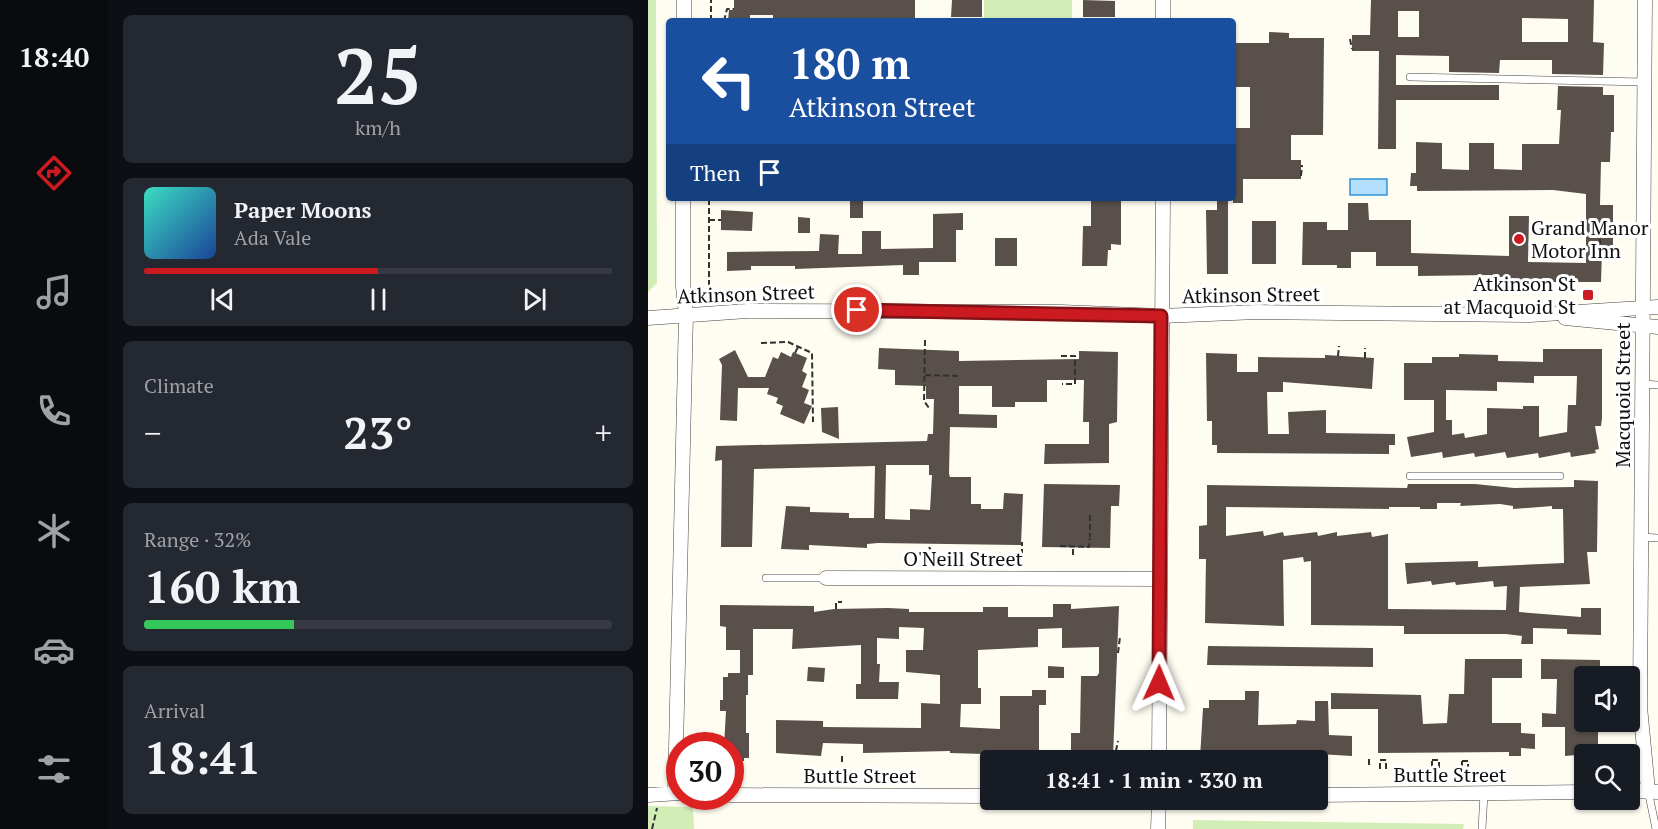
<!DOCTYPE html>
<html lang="en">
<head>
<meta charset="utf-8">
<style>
  :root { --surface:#171b24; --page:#242831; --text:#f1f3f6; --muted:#9ea1a6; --line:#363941; --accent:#cb1b21 }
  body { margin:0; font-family:"PT Serif",serif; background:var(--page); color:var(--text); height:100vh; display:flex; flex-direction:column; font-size:22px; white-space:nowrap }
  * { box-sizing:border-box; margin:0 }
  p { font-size:20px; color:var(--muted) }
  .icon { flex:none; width:33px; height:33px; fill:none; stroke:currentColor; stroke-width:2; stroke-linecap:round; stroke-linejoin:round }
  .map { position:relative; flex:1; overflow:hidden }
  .drawer { display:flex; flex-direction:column; gap:15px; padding:15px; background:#0d0f14; width:540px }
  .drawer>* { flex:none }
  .hud { position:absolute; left:18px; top:18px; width:570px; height:183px; border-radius:6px; box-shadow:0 2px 4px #0004; background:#1a4fa0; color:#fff; overflow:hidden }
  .buttons { position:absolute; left:926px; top:666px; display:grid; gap:12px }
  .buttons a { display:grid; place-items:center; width:66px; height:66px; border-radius:6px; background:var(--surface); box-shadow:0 2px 4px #0004; font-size:30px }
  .speed { position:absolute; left:18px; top:732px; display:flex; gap:12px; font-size:30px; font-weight:700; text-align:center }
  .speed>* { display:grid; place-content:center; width:78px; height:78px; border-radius:50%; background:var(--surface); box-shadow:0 2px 4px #0004; line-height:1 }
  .speed .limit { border:9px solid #d22; background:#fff; color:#111 }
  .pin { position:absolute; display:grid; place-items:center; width:51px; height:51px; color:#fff; margin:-26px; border:3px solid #fff; border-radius:50%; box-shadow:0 2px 6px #0007 }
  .me { position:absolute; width:66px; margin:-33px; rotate:1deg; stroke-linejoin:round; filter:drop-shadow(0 0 4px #0008) }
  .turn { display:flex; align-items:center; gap:21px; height:126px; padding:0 24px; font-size:27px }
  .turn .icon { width:78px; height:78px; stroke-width:2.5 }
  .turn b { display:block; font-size:42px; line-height:51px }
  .then { display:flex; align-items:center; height:57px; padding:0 24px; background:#0003; gap:12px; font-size:22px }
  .big { font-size:45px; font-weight:600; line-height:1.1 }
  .drawer .widget { flex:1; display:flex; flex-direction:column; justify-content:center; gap:9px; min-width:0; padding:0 21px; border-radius:9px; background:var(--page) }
  .drawer .dial { align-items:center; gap:0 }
  .dial b { font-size:78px; line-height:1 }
  .song { display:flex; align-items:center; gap:18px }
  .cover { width:72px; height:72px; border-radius:9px; background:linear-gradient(135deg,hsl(170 70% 55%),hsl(220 70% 35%)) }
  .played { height:6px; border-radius:3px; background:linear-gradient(90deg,var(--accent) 50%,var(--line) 50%) }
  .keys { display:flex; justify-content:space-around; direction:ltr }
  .heat { display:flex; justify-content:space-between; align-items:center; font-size:33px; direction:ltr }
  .charge { height:9px; border-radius:4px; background:linear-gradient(90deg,#34c759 32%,var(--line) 0) }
  .trip { position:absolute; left:332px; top:750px; width:348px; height:60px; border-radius:6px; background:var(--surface); box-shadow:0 2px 4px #0004; font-weight:600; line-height:60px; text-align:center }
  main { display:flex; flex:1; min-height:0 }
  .tab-bar { display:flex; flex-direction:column; width:108px; justify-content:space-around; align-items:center; background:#090b0e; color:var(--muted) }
  .tab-bar .icon { width:42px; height:42px }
  .tab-bar .selected { color:var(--accent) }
  .tab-bar b { font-size:27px; color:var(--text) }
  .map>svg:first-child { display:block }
  .green { fill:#d3edb7 }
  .water { fill:#b2dffb; stroke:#3394d8; stroke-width:1.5 }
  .building { fill:#59504b; fill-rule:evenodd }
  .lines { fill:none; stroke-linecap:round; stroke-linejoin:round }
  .lane-casing { stroke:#424242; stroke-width:8 }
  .street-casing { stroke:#424242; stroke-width:15 }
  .path { stroke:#313131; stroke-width:2; stroke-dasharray:6 3; stroke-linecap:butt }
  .lane { stroke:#fff; stroke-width:7 }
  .street { stroke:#fff; stroke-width:14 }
  .route-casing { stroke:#841215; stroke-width:15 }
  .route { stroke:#cb1b21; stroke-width:10 }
  .poi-dot { fill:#cb1b21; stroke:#fff; stroke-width:2 }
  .labels { text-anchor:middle; stroke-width:6; stroke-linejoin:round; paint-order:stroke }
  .poi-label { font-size:20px; fill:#0f0f0f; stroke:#fff; text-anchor:start }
  .street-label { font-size:20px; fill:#0f0f0f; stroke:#fff }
</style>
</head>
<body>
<main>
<nav class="tab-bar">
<b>18:40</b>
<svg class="icon selected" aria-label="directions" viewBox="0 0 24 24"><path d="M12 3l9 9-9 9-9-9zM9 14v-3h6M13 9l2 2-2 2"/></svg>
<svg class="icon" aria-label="music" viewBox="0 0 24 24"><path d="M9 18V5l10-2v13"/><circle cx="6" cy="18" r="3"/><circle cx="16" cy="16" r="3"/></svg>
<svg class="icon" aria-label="phone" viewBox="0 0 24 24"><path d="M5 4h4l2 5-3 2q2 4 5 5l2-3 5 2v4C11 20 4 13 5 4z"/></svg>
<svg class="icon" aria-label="climate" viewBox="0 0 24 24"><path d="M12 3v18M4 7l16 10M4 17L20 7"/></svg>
<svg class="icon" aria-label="car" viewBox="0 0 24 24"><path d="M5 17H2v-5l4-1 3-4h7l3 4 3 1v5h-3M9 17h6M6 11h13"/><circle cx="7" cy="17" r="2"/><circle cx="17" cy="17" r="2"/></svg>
<svg class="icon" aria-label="filters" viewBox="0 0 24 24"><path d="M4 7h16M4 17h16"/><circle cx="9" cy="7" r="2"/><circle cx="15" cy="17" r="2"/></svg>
</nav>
<section class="drawer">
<div class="widget dial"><b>25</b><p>km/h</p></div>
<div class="widget">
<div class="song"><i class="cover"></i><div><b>Paper Moons</b><p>Ada Vale</p></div></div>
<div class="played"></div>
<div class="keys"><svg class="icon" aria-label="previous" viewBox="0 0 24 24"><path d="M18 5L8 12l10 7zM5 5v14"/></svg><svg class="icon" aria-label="pause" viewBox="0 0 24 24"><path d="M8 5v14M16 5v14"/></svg><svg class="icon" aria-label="next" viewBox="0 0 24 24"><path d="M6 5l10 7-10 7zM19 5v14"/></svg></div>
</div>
<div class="widget"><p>Climate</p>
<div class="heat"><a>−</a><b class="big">23°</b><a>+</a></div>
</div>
<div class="widget"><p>Range · 32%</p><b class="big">160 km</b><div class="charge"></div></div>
<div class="widget"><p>Arrival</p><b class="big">18:41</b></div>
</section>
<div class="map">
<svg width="1010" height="829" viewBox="0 0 1010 829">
  <rect width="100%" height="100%" fill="#fffdf2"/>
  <path class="green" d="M0,0h8l1,283 -9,9z
    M336,0h88v21h-88z
    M0,806l45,1 1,22h-46z
    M545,820l271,4 -1,5h-270z"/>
  <path class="water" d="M702,179h37v16h-37z"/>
  <path class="building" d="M86,0h181v21h-127l-15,-1v-5h-23v6h-22l1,-11h5z
    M304,0h30v17h-31z
    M435,0l32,1v16h-32z
    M723,0h223l-1,42 11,1 -1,32 -51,-1v-14h-52l-1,13 -50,-1v-16l-53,-1v30h103v15h-103v49h-18l1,-98h-27v-16h18zM750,11h21v26h-21zM874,18l46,1v23h-46z
    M621,32l20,1v5h35l-1,97h-32v25h10v19h-58v24h-10v-68h2v-7h15v-41h-17v-44h36z
    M910,86l45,1v8h11v37h-3l-1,30h-9l-1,43h13v46h-11l-1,31h-92v-5h-18v-2l-73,1v-10h-42v-14h-25v16h-14v-3h-35l1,-43h24v8h21v-27h20l1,17h42v33l98,3v-40h20l-1,46 58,1v-69l-33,-4 -136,1v-5h-7l1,-13h5v-31l26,1v26l27,1v-27h25v26l28,1v-26h37l2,-34h-4z
    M569,199h11v75h-21l-1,-64h11z
    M202,201h13v17h-13z
    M443,201h30v44l-10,-1v6h-3l-1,16h-25l1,-40h8z
    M73,210l32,2 -1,19 -31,-1z
    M315,213v17h-7v32h-37v13h-16v-10l-108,4v-3h-44v4l-24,1v-19l92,-1 1,-17 19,1 -1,19h24v-23h19v18l52,-1v-34z
    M150,217l12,1v15h-12z
    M604,221h24v43h-24z
    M347,238h22v28h-22z
    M231,348l80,3v10l120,-2v-8l39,1 -1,70 -8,2v39l-65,1 1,-20h44v-22h-6l1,-42h-37v22h-32v5h-23v-21h-33v28l38,1v13l-47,-1 -1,47 1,3h21v27h10v5h22l1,-16 19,1 -2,51 -143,-2 -11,1v4l-58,-3v5l-28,-1 5,-43 24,1v5l39,1v5h25l1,-52 -121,3 -2,78h-31l1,-87 -7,1 1,-15 211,-5 1,-7h5l1,-35h-8v-13l-31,-1v-15l-17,-1zM238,465h43v10h3l-2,35 -20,-1v11l-25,-1z
    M895,349h59v69l-1,8h-6l4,23 -4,1 1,3 -25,4 -1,-5 -31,6 -1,-5 -31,5 -2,-6 -30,5 -1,-4 -31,5 -1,-6 -31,5 -4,-20 27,-5v-32h-30v-37h28v-6h27v-3l39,1v6l45,1zM886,376h43l-1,29h-8l-1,27 -28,5v-31h-16v3l-36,-1v26l-22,4 -1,-5 -12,2v-15h-6v-30l51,1v-9l37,1z
    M87,350l13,27h17l8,-20 5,2 3,-7 10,5 2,-5 14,6 -5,13 5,3 -5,13 7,3 -5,13 8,3 -8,18 -24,-10 3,-8 -7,-3 2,-5 -11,-4 2,-6h-31l-1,33 -17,-1 2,-55 -3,-6z
    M558,353l31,1v18h21v-15l67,1v-3l49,3 -2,31 -89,-7v10h-16l1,42h21l-1,-22 38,-2v23l69,1v11h-6v9l-172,-1v-8h-5v-24h-5z
    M190,407l1,32 -17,-7 -1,-24z
    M926,480l24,1 -1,71h-10l3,32 -70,3 -1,25 62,5v-9h20v27l-34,-1v-5l-34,-1v16h-12l1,-8 -16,-2h-102v-8l-93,-1v-64l-7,1 -1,-5 -20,3 1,66 -79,-3 1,-64h-7v-33l8,-1v-40l200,3 1,-4h67l39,4 60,-1zM789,503h24l-1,3 40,-2 13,2v3l39,-3v3h11l1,54 -86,4v-6l-73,2 2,21 24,-3 1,4 23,-3 1,3 37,-4 1,6 13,-1 -1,24 -118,-1v-75l-16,3 -1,-5 -34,4v-4l-19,4 -1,-4 -33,4 -1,-4 -19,4 -1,-5 -37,5v-29l163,2v-2h31v2h17z
    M396,484l76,1 -1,21h-8l-1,42 -68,-1z
    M405,604h18v5l48,-3 -6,151 -42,1v-25h9l1,-57h16l2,-3v-26l-37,1v-20l-24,1v18l-60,3v38h3v16h-20l-1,23 40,2v-33h32v-6h14v15h-7v46h-18v4l-71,-2v-2l-87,2v-9l-40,-1 -2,13 -45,-3v-33l47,1v6l98,1v-25l19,1v-29l-34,-3v-22h17l1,-22 -25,-1v12l-22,-1v26h3l-1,18h20l-1,17h-42v-15h5v-39l-69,4 1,-20h-40v46h-5v20h-2v38h3v25h-5v3h-14v-15h-6l2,-35h-6v-11h3v-23h5v-4h12v-23h-14v-23l-6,-1v-21l94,1v6l20,-3 54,-1 21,1v3h74v-5h25v10h45z
    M560,646l165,2v19l-166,-2z
    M817,659h57v19h-30v45h29v10l14,1v15l-14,-1v8h-12v-4l-131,1v-44h-47v-16l90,2 2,29 24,-1 2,-29h15z
    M893,659l59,1v16h-16v50h14v19h-10v9l-23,2v-29h-23v-14l14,1 1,-35h-16z
    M400,666l16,1v11h-16z
    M160,667l17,1 -1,14 -17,-1z
    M597,691h14l-1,34 38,-1 1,-4 18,1v-20h13l1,34 23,1v20l-34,-2v4l-23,-2v-2h-69v4h-26l3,-50h6v-8h36z"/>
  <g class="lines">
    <g class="lane-casing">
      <path id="lane" d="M762,77l235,5
        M995,384l15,1
        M762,476h150
        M993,537l17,1
        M118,578h60
        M1000,790l8,39
        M834,829l2,-35"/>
    </g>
    <g class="street-casing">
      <path id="street" d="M515,0v21
        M997,0l-5,707 8,83
        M36,21v-21
        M0,318l99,-7 314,1 100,4 96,-4 273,3 128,-8
        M917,318l93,9
        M178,578l334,1
        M511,760l4,-562
        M981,791l29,1
        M27,792l11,-478 -3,-27v-89
        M0,795l32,-2
        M82,795l260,1
        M669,795l267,-3
        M510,829l1,-29"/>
    </g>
    <path class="path" d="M63,21v-21
      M76,21l3,-12h7
      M702,39l2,10
      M653,176l1,-11
      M61,220h12
      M952,244v-5
      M61,286v-88
      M277,340l-1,61 5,7
      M113,343l27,-1 24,11 1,69
      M147,353l3,-6
      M413,356h14v28h-13
      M690,356l1,-10
      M717,358v-10
      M277,375l36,1
      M442,515v22
      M412,546l29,1 1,-9
      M281,547l5,8
      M374,555v-13
      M425,555v-8
      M188,609v-7h6
      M470,653l2,-16
      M947,747l23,1
      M194,756v8
      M721,759v6
      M422,760h1
      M442,760l1,-3
      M466,760l4,-19
      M732,760h6v9
      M784,760h7v10
      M784,761v9
      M814,761h6v9
      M814,761v9
      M732,769v-8
      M4,829l5,-21"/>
    <use href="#lane" class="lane"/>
    <use href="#street" class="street"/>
  </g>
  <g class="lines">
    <g class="route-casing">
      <path id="route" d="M209,310l304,6 -2,367"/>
    </g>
    <use href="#route" class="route"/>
  </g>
  <g class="poi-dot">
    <circle cx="871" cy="239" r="6"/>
    <rect x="934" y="289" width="12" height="12" rx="3"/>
  </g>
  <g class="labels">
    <g class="poi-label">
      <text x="883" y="235">Grand Manor<tspan x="883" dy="23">Motor Inn</tspan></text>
      <text x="928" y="291" text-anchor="end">Atkinson St<tspan x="928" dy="23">at Macquoid St</tspan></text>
    </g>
    <g class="street-label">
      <text transform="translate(98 294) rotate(-2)" y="7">Atkinson Street</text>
      <text transform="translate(603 295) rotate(-1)" y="7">Atkinson Street</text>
      <text transform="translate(975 395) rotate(-90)" y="7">Macquoid Street</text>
      <text x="315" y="566">O'Neill Street</text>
      <text x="802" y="782">Buttle Street</text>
      <text x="212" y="783">Buttle Street</text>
    </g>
  </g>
</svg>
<div class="buttons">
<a><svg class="icon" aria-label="sound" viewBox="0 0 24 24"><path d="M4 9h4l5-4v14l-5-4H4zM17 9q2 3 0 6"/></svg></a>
<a><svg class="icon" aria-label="search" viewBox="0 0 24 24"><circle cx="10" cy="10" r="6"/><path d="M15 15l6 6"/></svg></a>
</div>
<div class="speed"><div class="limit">30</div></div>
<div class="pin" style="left:209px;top:310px;background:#d93025"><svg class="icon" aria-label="arrive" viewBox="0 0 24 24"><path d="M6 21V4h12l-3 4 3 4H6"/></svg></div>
<svg class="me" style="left:511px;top:683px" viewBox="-20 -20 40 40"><path d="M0-17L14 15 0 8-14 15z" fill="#cb1b21" stroke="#fff" stroke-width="4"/></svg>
<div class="trip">18:41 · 1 min · 330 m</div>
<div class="hud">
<div class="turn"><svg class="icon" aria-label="left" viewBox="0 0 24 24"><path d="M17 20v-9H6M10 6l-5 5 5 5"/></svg><div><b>180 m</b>Atkinson Street</div></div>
<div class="then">Then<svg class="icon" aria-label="arrive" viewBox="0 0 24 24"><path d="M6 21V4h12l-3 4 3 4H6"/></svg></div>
</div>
</div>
</main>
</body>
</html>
